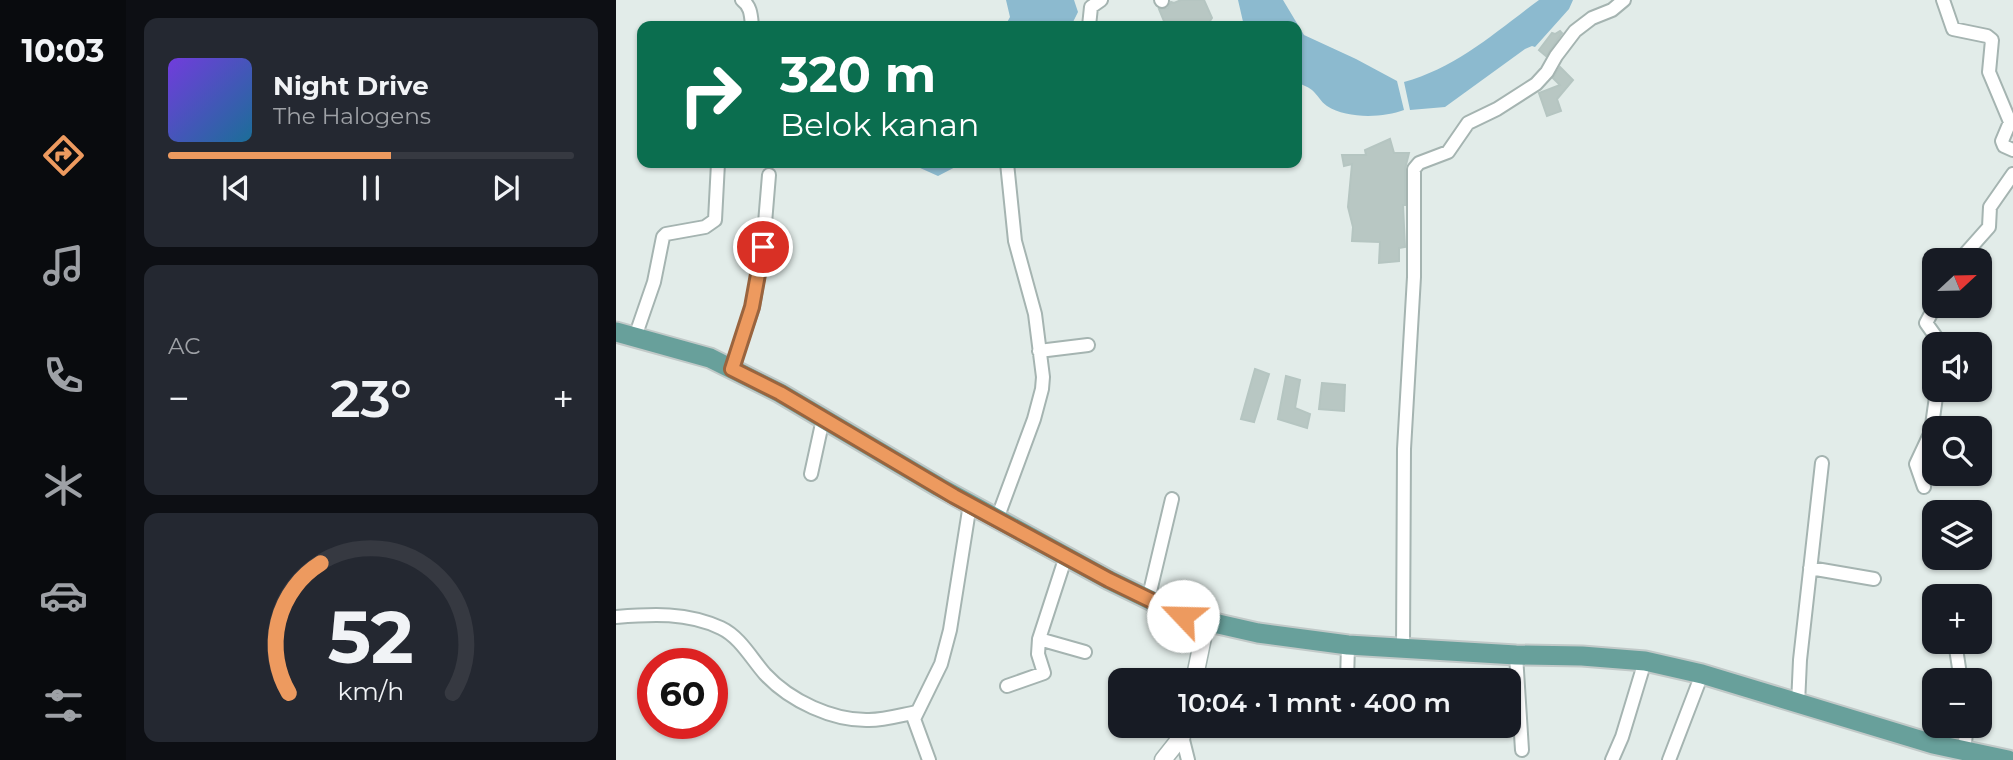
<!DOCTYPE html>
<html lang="id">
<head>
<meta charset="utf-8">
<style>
  :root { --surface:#171b24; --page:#242831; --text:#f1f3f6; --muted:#9ea1a6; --line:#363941; --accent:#ed9a5f }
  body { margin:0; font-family:Montserrat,sans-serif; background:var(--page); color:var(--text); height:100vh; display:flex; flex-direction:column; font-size:26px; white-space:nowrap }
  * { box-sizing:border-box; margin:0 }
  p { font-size:23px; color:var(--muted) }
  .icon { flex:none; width:38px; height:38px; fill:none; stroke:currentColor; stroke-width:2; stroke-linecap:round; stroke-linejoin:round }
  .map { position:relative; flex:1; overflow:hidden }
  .drawer { display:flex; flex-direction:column; gap:18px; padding:18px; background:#0d0f14; width:490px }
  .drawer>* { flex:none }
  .hud { position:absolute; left:21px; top:21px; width:665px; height:147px; border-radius:14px; box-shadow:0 2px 5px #0004; background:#0b6e4f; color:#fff; overflow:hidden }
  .needle { width:46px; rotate:68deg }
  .buttons { position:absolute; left:1306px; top:248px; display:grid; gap:14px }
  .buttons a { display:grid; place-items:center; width:70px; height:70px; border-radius:14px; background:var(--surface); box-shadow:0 2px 5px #0004; font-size:35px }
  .speed { position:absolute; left:21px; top:648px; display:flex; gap:14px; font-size:35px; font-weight:700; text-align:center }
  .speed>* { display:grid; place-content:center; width:91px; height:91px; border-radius:50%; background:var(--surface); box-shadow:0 2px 5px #0004; line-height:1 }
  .speed .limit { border:10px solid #d22; background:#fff; color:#111 }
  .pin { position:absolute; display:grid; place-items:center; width:60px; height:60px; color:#fff; margin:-30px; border:4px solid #fff; border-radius:50%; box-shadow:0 2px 7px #0007 }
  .me { position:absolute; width:77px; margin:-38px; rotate:294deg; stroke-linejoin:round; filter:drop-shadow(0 0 5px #0008) }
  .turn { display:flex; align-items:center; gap:24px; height:147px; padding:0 28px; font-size:32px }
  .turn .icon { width:91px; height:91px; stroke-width:2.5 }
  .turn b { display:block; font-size:49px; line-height:60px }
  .big { font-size:52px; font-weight:600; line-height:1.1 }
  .drawer .tile { flex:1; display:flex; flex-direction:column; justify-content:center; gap:10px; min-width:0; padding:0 24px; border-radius:14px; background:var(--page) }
  .drawer .dial { align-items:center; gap:0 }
  .dial svg { height:182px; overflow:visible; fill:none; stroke:var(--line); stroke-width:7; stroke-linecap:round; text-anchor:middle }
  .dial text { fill:var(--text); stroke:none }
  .song { display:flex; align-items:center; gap:21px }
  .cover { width:84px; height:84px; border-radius:10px; background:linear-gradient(135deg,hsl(260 70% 55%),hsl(200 70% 35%)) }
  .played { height:7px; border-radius:4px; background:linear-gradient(90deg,var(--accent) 55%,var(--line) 55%) }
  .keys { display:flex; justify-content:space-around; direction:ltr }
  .heat { display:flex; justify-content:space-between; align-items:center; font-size:38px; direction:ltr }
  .trip { position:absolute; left:492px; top:668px; width:413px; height:70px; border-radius:14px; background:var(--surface); box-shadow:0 2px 5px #0004; font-weight:600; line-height:70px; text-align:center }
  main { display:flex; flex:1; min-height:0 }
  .menu { display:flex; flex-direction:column; width:126px; justify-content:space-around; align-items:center; background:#090b0e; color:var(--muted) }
  .menu .icon { width:49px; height:49px }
  .menu .active { color:var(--accent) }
  .menu b { font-size:32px; color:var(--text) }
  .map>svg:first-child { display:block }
  .water { fill:#8cbacf }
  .building { fill:#b8c7c3; stroke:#b5c5c1; stroke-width:2 }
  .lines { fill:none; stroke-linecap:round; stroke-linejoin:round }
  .minor-casing { stroke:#a5b4b1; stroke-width:16 }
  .tertiary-casing { stroke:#a5b4b1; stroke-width:19 }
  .primary-casing { stroke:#c1c9c8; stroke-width:23 }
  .minor { stroke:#fff; stroke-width:12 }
  .tertiary { stroke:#fff; stroke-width:16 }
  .primary { stroke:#68a09b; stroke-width:19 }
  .route-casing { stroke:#9a643e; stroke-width:18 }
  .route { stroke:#ed9a5f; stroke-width:12 }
</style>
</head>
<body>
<main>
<nav class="menu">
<b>10:03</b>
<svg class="icon active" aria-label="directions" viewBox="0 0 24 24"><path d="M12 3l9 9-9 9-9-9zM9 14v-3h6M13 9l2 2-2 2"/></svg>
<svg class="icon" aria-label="music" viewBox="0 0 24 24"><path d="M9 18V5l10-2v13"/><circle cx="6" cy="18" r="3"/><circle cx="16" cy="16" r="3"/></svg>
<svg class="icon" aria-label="phone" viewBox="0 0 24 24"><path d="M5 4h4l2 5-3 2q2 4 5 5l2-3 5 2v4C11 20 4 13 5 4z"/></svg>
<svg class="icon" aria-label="climate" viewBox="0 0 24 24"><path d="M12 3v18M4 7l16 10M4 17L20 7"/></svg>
<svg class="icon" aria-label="car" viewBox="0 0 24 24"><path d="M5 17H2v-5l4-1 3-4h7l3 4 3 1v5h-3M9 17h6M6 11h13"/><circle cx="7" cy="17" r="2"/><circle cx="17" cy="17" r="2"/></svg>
<svg class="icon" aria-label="filters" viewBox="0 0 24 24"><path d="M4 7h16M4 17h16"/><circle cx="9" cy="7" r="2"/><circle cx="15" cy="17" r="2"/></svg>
</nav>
<section class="drawer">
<div class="tile">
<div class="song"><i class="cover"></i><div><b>Night Drive</b><p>The Halogens</p></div></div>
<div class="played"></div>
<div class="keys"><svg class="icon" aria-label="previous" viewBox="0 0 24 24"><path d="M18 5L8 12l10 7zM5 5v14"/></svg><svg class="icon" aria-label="pause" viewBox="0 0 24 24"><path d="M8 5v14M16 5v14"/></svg><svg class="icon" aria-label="next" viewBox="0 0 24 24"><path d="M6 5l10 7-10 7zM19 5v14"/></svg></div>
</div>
<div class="tile"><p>AC</p>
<div class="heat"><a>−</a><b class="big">23°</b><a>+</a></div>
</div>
<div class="tile dial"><svg viewBox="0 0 100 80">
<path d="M14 69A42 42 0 1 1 86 69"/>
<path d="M14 69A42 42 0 0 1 28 12" stroke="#ed9a5f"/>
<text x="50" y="56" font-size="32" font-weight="700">52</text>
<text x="50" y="72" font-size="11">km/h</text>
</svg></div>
</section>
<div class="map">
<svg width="1397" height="760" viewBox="0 0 1397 760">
  <rect width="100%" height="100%" fill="#e2ece9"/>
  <path class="water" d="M390,0h68l4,12 -7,14h-66l5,-9z
    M622,0h45l21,35 52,24 41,22 7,29c-21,8 -57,9 -77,-4 -6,-4 -10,-12 -15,-16 -5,-4 -10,-5 -15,-8v-56h-53z
    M923,0h34l-4,9 -34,38 -3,-1 -7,3 -80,58 -35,3 -6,-28c52,-14 93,-51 135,-82z
    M293,163h54l-25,13z"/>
  <path class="building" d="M565,0h23l8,18 -2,3 2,5h-46l-7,-17 9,-1 3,-6 3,1z
    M944,31l2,2 -16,23 -7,-6 13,-17 3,1z
    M944,67l13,13 -16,19 4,12 -14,5 -8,-23 21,-8 -7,-7z
    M774,139l4,14h15l-4,16v36h-2l2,42 -6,1v13l-20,2 1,-21 -28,-1 1,-14 -5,-20 4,-43 -8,2 -2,-11h24l-1,-5z
    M639,369l14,5 -15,48 -13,-3z
    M670,376l14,4 -5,28 15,6 -3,14 -29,-9z
    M706,383l23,2 -1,26 -25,-2z"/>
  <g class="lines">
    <g class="minor-casing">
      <path id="minor" d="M126,0c9,6 9,16 10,26
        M545,0l1,1
        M1327,0l10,29 34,7 5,4 -3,32 21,50 -8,19 2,5 9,4
        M473,26l2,-19 10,-7
        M1350,261l-1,-7 24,-27 1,-20 23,-33
        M1363,277l2,13 -2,4
        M1319,306l-9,17 10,14 -1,8
        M19,337l19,-55 9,-45 3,-3 39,-7 10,-7 3,-57
        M423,351l49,-6
        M116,369l21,-62 10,-60 6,-72
        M195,474l12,-55
        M1308,487l-8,-23 15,-32 6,-42
        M381,519l37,-100 8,-30 1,-12 -8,-63 -20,-73 -8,-78
        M1194,568l64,11
        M532,600l24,-101
        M0,617c36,-3 71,-5 105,11 19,9 30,30 44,46 25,27 68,47 104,46 16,0 32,-5 48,-8
        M423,639l46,13
        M1339,642l6,39
        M787,650l1,-201 10,-172v-108l5,-6 29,-11 20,-29 29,-14 39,-25 11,-12 9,-16 19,-25 17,-13 20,-8 12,-10
        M900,655l6,95
        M731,681l1,-36
        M391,686l37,-13 -6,-19 1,-15 27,-83
        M1182,704l2,-44 22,-197
        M566,736l6,24
        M1348,750l3,-24
        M313,760l-15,-41 27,-55 9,-34 20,-126
        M996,760l10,-23 23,-76
        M1053,760l33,-86"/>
    </g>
    <g class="tertiary-casing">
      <path id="tertiary" d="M578,681l12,-58
        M547,760l19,-24 3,-10"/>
    </g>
    <g class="primary-casing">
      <path id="primary" d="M0,332l94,26 70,35 159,94 170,93 74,36 75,17 90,12 168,10 66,1 63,5 57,13 231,70 75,16"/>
    </g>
    <use href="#minor" class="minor"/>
    <use href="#tertiary" class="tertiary"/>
    <use href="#primary" class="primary"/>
  </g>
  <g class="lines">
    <g class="route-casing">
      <path id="route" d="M147,247l-11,60 -20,62 48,24 174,103 155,84 74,36"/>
    </g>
    <use href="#route" class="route"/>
  </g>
</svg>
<div class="buttons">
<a><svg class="needle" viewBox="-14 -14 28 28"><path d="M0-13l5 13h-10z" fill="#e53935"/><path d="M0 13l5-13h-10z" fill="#9ea1a6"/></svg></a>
<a><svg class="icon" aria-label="sound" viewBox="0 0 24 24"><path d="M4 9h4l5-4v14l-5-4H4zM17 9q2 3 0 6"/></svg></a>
<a><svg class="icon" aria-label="search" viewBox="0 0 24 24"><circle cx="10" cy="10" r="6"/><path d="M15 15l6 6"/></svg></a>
<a><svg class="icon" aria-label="layers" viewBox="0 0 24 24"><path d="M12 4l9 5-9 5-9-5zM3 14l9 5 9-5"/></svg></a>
<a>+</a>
<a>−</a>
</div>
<div class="speed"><div class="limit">60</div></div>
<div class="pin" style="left:147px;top:247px;background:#d93025"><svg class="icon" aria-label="arrive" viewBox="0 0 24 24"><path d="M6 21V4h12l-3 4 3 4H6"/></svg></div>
<svg class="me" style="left:567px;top:616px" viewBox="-20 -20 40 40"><circle r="19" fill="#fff"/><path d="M0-13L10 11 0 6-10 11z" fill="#ed9a5f"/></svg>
<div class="trip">10:04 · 1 mnt · 400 m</div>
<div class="hud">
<div class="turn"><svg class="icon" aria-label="right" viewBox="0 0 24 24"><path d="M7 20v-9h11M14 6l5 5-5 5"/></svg><div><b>320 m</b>Belok kanan</div></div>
</div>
</div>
</main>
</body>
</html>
